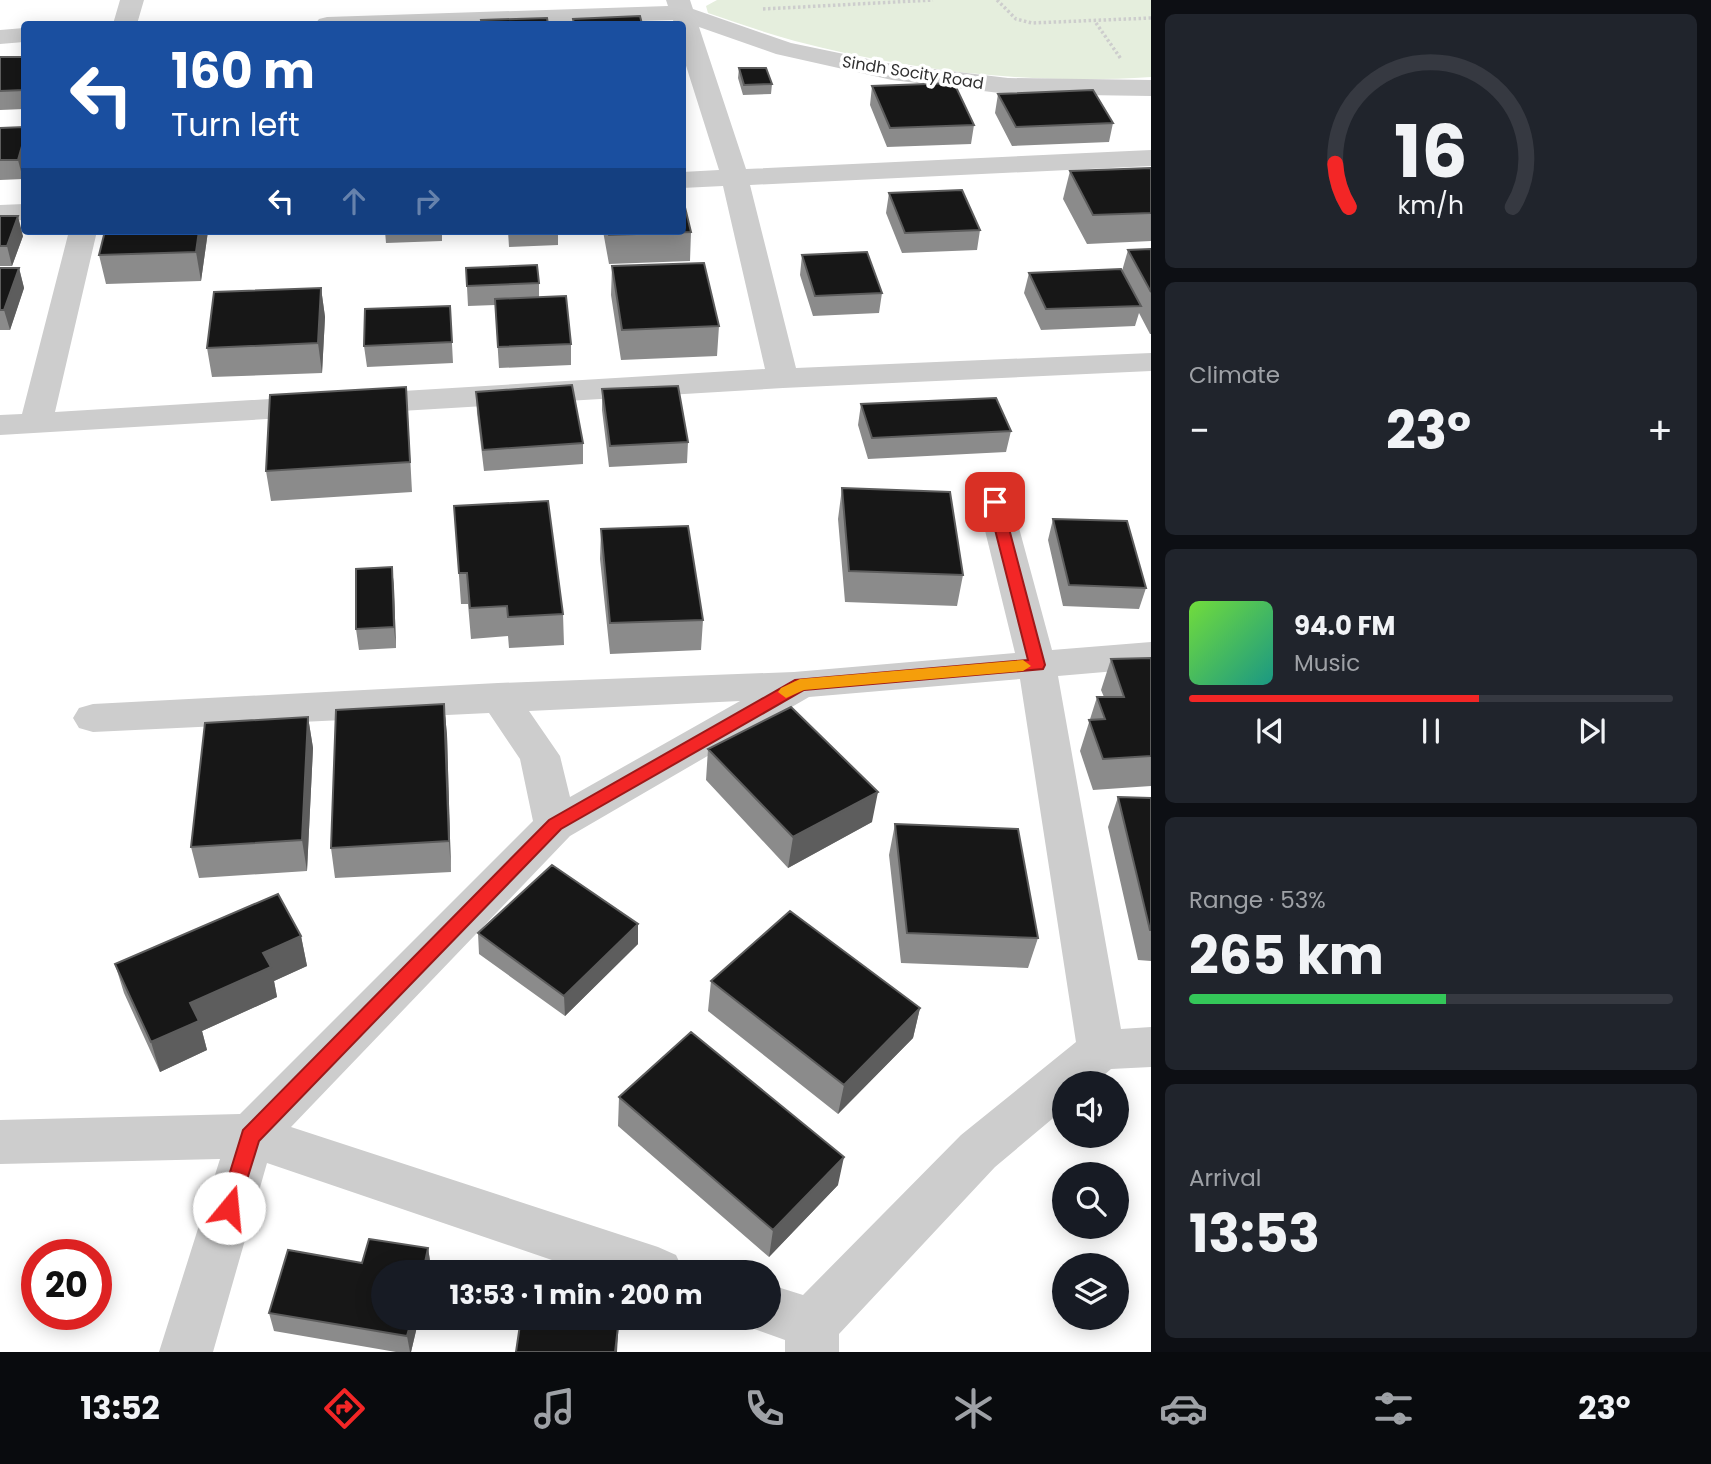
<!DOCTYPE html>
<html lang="en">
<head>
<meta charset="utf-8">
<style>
  :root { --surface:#171b24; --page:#20242c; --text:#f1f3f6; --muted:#9ea1a6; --line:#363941; --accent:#f32626 }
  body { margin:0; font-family:Poppins,sans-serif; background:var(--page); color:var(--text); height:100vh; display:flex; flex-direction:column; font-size:26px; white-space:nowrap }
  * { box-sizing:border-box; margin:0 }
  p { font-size:23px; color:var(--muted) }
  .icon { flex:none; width:38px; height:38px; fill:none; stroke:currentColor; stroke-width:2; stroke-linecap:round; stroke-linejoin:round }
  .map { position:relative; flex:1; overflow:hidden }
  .details { display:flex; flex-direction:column; gap:14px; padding:14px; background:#0d0f14; width:560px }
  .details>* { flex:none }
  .guide { position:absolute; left:21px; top:21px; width:665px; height:214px; border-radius:7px; box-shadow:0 4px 18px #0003; background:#1a4fa0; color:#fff; overflow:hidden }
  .tools { position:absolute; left:1052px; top:1071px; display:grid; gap:14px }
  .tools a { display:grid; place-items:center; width:77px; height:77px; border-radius:50%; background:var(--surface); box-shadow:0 4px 18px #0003; font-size:35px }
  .speed { position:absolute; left:21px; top:1239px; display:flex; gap:14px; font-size:35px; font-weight:700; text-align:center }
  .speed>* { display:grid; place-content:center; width:91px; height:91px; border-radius:50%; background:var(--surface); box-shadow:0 4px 18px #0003; line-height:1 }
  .speed .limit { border:10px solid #d22; background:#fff; color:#111 }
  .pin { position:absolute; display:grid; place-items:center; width:60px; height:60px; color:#fff; margin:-30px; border-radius:14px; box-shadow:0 4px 10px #0006 }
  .me { position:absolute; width:77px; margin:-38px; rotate:17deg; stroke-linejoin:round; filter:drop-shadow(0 0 5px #0008) }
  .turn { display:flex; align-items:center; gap:24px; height:147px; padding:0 35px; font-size:32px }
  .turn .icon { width:91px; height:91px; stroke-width:2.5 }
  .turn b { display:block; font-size:49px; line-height:60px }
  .lanes { display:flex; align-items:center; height:66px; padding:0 35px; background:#0003; justify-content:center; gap:35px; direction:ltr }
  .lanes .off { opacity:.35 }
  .big { font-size:52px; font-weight:700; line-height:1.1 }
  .details .card { flex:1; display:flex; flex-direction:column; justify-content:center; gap:10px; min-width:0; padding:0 24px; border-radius:10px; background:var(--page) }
  .details .dial { align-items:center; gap:0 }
  .dial svg { height:182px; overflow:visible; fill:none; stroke:var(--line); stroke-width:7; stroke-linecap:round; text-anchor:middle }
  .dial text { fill:var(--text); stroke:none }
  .song { display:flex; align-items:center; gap:21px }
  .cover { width:84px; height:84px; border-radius:10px; background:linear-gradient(135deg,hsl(100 70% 55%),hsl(170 70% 35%)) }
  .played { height:7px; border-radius:4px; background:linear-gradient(90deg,var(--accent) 60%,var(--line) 60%) }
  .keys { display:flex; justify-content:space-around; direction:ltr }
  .heat { display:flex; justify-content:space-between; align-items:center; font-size:38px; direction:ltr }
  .charge { height:10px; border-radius:5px; background:linear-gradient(90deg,#34c759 53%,var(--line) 0) }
  .trip { position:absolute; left:371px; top:1260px; width:410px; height:70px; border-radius:35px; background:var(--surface); box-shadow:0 4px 18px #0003; font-weight:700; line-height:70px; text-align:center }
  .menu { display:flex; height:112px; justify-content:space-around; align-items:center; background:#090b0e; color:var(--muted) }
  .menu .icon { width:49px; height:49px }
  .menu .selected { color:var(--accent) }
  .menu b { font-size:32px; color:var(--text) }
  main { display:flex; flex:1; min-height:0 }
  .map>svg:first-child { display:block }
  .green { fill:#e5eedd }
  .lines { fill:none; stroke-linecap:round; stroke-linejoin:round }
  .path { stroke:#cdcdcd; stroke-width:3.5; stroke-dasharray:2.5 2.5; stroke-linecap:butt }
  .minor { fill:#cdcdcd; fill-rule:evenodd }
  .wall { fill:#8b8b8b }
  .shaded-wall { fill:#5d5d5d }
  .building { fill:#171717; stroke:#5d5d5d; stroke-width:2 }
  .route { fill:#f32626; stroke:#9e1919; stroke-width:2 }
  .slow { fill:#f59e0b }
  .labels { text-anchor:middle; stroke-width:7; stroke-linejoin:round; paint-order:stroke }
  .far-street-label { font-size:16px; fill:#303030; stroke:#fff }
</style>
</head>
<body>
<main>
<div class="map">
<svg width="1151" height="1352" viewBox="0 0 1151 1352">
  <rect width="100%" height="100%" fill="#fff"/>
  <path class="green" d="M717,0h434v77c-118,8 -242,-6 -356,-36 -29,-8 -58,-18 -87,-28l-2,-7z"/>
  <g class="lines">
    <path class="path" d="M997,0l19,19 16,4 119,-5
      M763,9l170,-9
      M1096,23l25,36"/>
    <path class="minor" d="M120,0h24l-7,24h-24z
      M666,0h24l3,9 98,34 101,21 116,14 143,2v16l-143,-2 -116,-14 -116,-26 -77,-27 47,142 405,-19v16l-401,19 46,183 355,-15v18l-368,17 -783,47v-20l22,-1 47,-183h28l-42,181 710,-43 -42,-183 -41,2v-16l37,-2 -37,-117v-29h-8l-1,-4 -131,4h-227l4,-5 8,-2 341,-11z
      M24,28v14l-24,2v-14z
      M24,204v16l-24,1v-16z
      M995,491l12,3 5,8 40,148 99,-8v26l-93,8 63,353 30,-2v40l-40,2 -16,14h-31v26l-69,58 -156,167v18h-54v-12l-36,-13 -4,-9h23v-34l35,11 158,-160 115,-93 -56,-363 -211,18 -239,139 -279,291 367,120 18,8 8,17h-97l-320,-109 -54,189h-54l61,-193 -220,5v-44l240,-6 293,-293 -13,-62 -31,-46 -396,19 -14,-4 -6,-10 6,-10 14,-4 405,-21 296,-11 221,-19 -37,-151 5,-8zM740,701l-170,96 -10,-41 -31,-45z"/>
  </g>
  <path class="wall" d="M0,57h24v52l-24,1z
    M739,68l33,16 -1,10 -28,1 -5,-17z
    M872,86l102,39 -3,19 -84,3 -17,-42z
    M998,94l115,29 -4,19 -97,4 -17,-33z
    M24,127v47l-1,5 -23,1v-52z
    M1151,168v73l-64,3 -24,-45 7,-28z
    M889,193l91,37 -3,20 -75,3 -16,-40z
    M0,216l23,20 -11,30h-12z
    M208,231l-7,50 -95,3 -7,-29z
    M385,231h57v10l-56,2z
    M508,231h50v14l-49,2z
    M603,231h79l9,1 -1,29 -81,3z
    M1151,249v85h-1l-11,-21 -4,13 -94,4 -17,-37 5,-20 93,-2 6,-21z
    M802,255l80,38 -3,20 -66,3 -13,-41z
    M612,266l107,60 -2,30 -96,4 -10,-65z
    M0,268h19l5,20 -14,42h-10z
    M466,268l73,15v14l32,47v21l-72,3 -4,-63 -27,1z
    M321,288l4,29 -3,56 -110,4 -5,-29z
    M450,306l3,57 -86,4 -3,-21z
    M602,389l86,53 -1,21 -78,4 -7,-57z
    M476,392l107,51v21l-99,7 -7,-58z
    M861,404l150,27 -5,21 -138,7 -10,-34z
    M408,417l4,75 -141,9 -5,-30z
    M842,488l121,87 -6,31 -112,-4 -7,-83z
    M454,506l109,108 1,31 -55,3 -1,-12 -37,3 -3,-35h-7z
    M1053,519l93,69 -7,21 -76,-3 -15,-66z
    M601,529l102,91 -2,30 -91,4 -10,-95z
    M392,567l2,21 2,60 -37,2 -3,-21z
    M1151,658v128l-58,4 -13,-39 17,-54h7l-3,-7 10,-31z
    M444,704l3,31 4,137 -116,6 -4,-30z
    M308,717l5,31 -6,123 -108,7 -8,-31z
    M708,749l164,73 -84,46 -82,-88z
    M1118,797l33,1v163l-13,-1 -30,-133z
    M895,824l143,114 -10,30 -127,-5 -12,-108z
    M638,924v20l-73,72 -86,-62 -1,-21z
    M301,936l6,30 -33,15 3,16 -75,34 5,19 -47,22 -36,-79 -9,-29z
    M711,981l209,27 -7,30 -75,76 -130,-103z
    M619,1097l219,88 -69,72 -151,-131z
    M428,1248l3,19 -48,51h36l-8,34h-15l-122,-21 -5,-18 93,-50z"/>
  <path class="shaded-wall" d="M24,139v35l-1,5 -5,-19z
    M18,216l5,20 -11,30 -5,-20z
    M199,231h9l-7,50 -5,-29z
    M19,268l5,20 -14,42 -6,-20z
    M321,288l4,29 -3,56 -4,-30z
    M392,567l2,21 2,60 -2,-21z
    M444,704l3,31 4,137 -2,-31z
    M308,717l5,31 -6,123 -5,-31z
    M878,792l-6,30 -84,46 5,-31z
    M638,924v20l-73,72 -1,-20z
    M301,936l6,30 -33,15 3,16 -75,34 5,19 -47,22 -9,-30 39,-39 73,-50z
    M920,1008l-7,30 -75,76 6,-29z
    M844,1157l-6,28 -69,72 4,-27z
    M428,1248l3,19 -2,5h-6z
    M412,1318h7l-8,34h-1l-3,-16z
    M619,1318l-2,34h-2z"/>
  <path class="building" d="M640,16l2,8h-68l-1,-5z
    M547,18l1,6h-66l-1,-4z
    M0,57h24v33l-24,1z
    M739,68h27l6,16 -28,1z
    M954,83l20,42 -84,3 -18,-42z
    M1093,90l20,33 -97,4 -18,-33z
    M24,127v12l-6,21h-18v-32z
    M1151,168v45l-58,2 -23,-44z
    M962,190l18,40 -75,3 -16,-40z
    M682,195l9,37 -82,3 -1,-4h74z
    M0,216h18l-11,30h-7z
    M105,231h94l-3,21 -97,3z
    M1151,249v43l-23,-42z
    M867,252l15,41 -67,3 -13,-41z
    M704,263l15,63 -97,4 -10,-64z
    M537,265l2,18 -72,3 -1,-18z
    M0,268h19l-15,42h-4z
    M1121,269l20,37 -95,3 -17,-36z
    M321,288l-3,55 -111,5 7,-56z
    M566,296l5,48 -73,3 -3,-48z
    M450,306l2,36 -88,4 1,-37z
    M572,385l11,58 -100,7 -7,-58z
    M678,386l10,56 -78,4 -8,-57z
    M406,387l4,75 -144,9 4,-76z
    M996,398l15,33 -139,7 -11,-34z
    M842,488l108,4 13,83 -114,-4z
    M548,501l15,113 -55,3 -1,-11 -37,2 -3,-35h-8l-5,-67z
    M1053,519l74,2 19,67 -77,-3z
    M688,526l15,94 -93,3 -9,-94z
    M392,567l2,60 -38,2v-60z
    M1151,658v98l-48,3 -14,-39 16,-1 -8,-22h27l-13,-38z
    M444,704l5,137 -118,7 5,-138z
    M791,707l87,85 -85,45 -85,-88z
    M308,717l-6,123 -111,7 14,-124z
    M1118,797l33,1v132h-1z
    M895,824l123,5 20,109 -131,-5z
    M552,865l86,59 -74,72 -86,-63z
    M278,894l23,42 -38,17 8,14 -81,36 9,18 -48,21 -36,-78z
    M790,911l130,97 -76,77 -133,-104z
    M691,1032l153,125 -71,73 -154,-133z
    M369,1239l59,9 -5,24h-40v46h29l-5,18 -138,-23 19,-63 74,13z
    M521,1318h98l-4,34h-99z"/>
  <path class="route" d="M995,498l7,4 43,163 -2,4 -239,21 -243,139 -302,312 -23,74 -7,3 -7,-3 -3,-7 24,-78 306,-310 246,-140 233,-20 -40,-158z"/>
  <path class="slow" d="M1023,660l8,6 -8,5 -219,19 -18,8 -8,-6 3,-4 19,-9z"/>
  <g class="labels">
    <g class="far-street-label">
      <text transform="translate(913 72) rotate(9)" y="6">Sindh Socity Road</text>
    </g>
  </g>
</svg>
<div class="tools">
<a><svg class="icon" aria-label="sound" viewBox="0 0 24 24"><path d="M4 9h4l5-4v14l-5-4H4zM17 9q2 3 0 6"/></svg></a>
<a><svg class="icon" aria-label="search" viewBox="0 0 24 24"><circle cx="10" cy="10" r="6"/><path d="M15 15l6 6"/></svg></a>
<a><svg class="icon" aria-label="layers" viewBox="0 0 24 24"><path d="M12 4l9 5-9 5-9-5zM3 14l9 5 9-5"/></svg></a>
</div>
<div class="speed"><div class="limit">20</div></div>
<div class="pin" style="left:995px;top:502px;background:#d93025"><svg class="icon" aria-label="arrive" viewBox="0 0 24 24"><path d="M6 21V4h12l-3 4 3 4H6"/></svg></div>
<svg class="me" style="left:229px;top:1208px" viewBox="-20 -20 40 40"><circle r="19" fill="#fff"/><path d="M0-13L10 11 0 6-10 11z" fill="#f32626"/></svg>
<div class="trip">13:53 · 1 min · 200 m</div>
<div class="guide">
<div class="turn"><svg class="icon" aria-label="left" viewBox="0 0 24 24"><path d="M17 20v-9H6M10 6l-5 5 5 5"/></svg><div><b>160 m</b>Turn left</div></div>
<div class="lanes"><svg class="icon" aria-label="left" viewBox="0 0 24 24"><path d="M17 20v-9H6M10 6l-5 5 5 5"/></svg><svg class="icon off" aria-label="ahead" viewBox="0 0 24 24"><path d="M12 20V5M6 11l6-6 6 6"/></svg><svg class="icon off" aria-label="right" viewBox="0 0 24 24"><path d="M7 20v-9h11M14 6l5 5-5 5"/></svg></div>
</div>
</div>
<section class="details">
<div class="card dial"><svg viewBox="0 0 100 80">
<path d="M14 69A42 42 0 1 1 86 69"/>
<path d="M14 69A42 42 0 0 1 8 50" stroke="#f32626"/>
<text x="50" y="56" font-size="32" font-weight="700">16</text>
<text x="50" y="72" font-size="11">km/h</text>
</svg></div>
<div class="card"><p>Climate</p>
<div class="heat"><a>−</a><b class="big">23°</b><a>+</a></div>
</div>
<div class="card">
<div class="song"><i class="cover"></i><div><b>94.0 FM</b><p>Music</p></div></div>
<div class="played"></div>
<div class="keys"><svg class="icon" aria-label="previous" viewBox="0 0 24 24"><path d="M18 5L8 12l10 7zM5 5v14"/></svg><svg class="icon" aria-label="pause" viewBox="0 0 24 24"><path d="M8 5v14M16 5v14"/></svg><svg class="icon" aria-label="next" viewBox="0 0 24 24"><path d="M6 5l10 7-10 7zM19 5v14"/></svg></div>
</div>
<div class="card"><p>Range · 53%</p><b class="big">265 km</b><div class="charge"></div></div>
<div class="card"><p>Arrival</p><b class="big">13:53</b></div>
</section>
</main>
<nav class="menu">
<b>13:52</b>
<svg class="icon selected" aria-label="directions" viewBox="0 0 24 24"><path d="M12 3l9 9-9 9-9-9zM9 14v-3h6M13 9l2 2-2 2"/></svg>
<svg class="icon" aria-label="music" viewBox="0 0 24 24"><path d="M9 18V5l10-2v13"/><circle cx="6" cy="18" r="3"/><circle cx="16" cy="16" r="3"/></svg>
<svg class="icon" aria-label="phone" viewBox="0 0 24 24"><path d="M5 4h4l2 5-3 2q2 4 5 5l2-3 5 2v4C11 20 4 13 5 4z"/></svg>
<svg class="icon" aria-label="climate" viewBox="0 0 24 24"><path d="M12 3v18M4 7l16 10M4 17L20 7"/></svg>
<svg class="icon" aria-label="car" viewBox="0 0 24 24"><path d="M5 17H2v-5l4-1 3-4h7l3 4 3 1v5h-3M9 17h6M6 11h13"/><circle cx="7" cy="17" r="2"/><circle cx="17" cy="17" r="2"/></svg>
<svg class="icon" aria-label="filters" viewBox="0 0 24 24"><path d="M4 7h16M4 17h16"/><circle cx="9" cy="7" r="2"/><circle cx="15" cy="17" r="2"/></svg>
<b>23°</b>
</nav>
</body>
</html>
